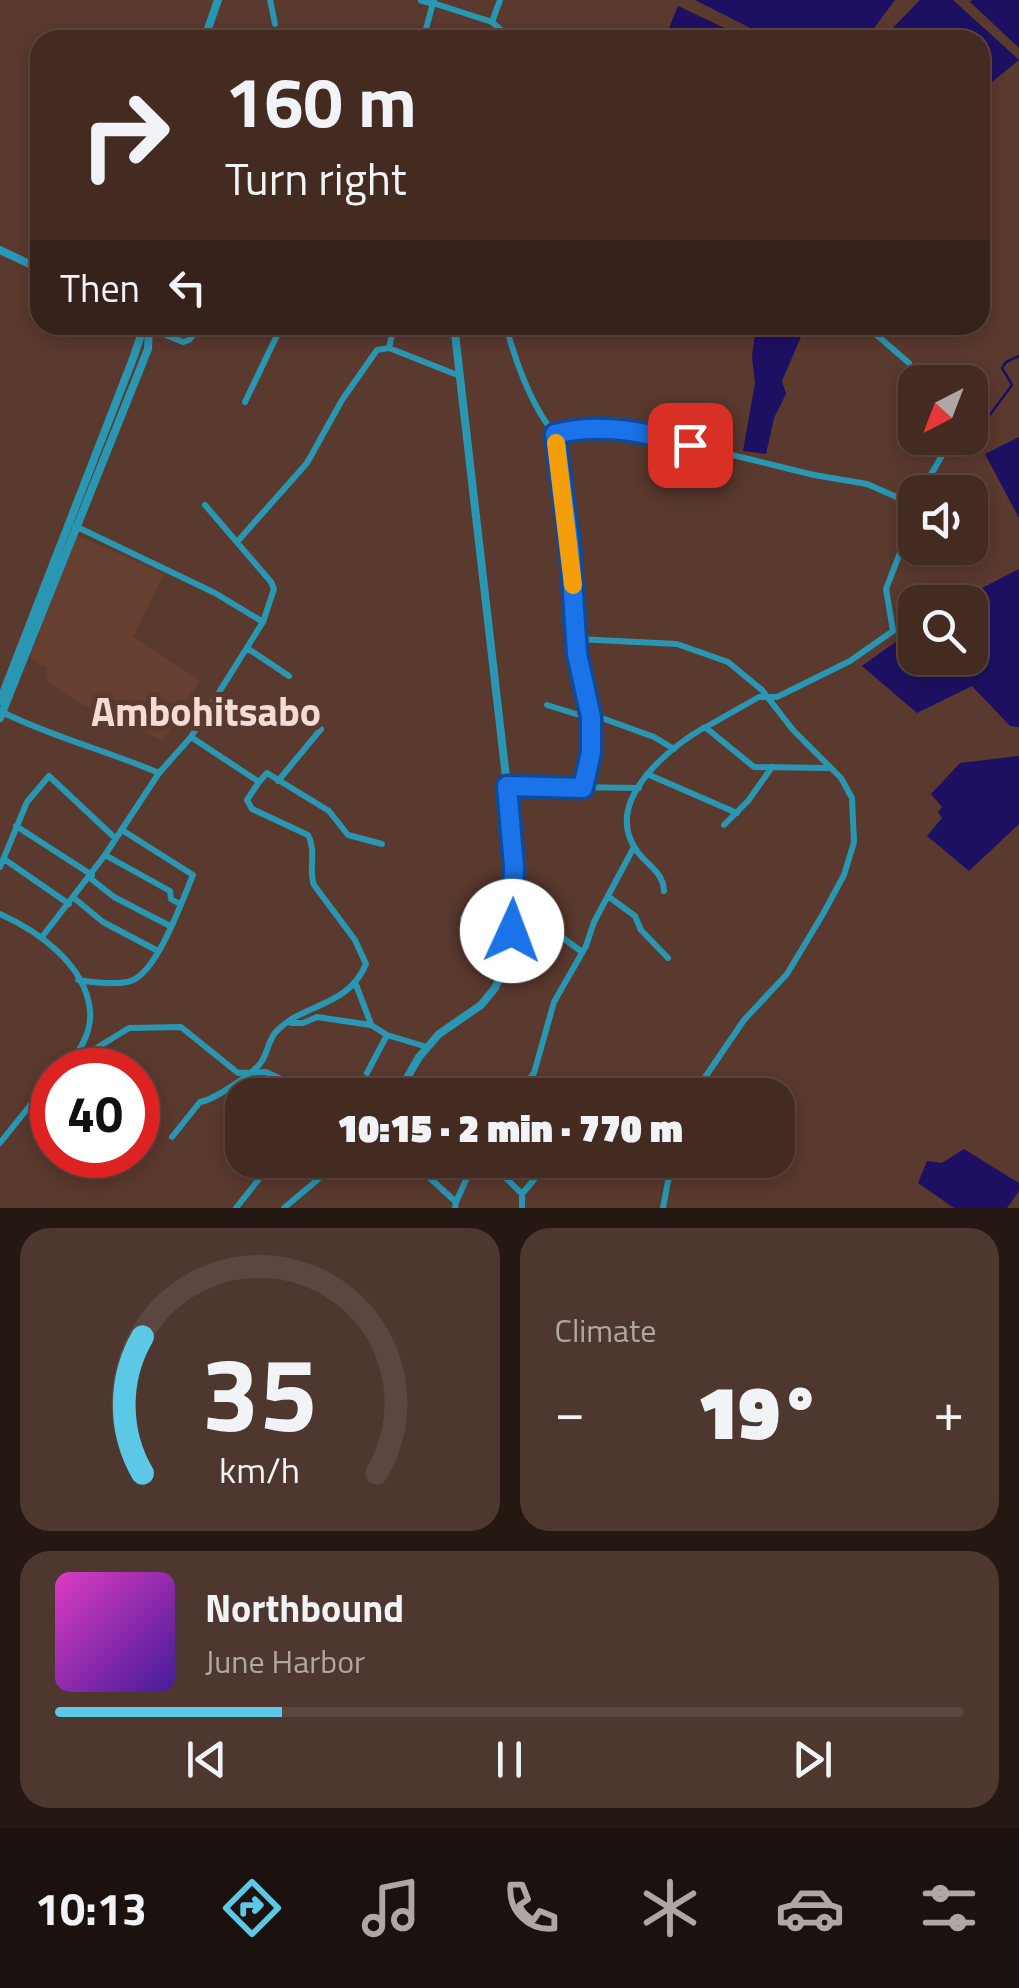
<!DOCTYPE html>
<html lang="en">
<head>
<meta charset="utf-8">
<style>
  :root { --surface:#442b22; --page:#4e372f; --text:#f1f3f6; --muted:#afa7a5; --line:#5c4740; --accent:#5bc8e6 }
  body { margin:0; font-family:"Titillium Web",sans-serif; background:var(--page); color:var(--text); height:100vh; display:flex; flex-direction:column; font-size:38px; white-space:nowrap }
  * { box-sizing:border-box; margin:0 }
  p { font-size:32px; color:var(--muted) }
  .icon { flex:none; width:55px; height:55px; fill:none; stroke:currentColor; stroke-width:2; stroke-linecap:round; stroke-linejoin:round }
  .map { position:relative; height:1208px; overflow:hidden }
  .side { display:flex; flex-direction:column; gap:20px; padding:20px; background:#251813; flex:1 }
  .side>* { flex:none }
  .guide { position:absolute; left:30px; top:30px; width:960px; height:305px; border-radius:30px; box-shadow:0 5px 15px #0003,0 0 0 2px var(--line); background:#442b22; color:var(--text); overflow:hidden }
  .needle { width:65px; rotate:222deg }
  .fabs { position:absolute; left:898px; top:365px; display:grid; gap:20px }
  .fabs a { display:grid; place-items:center; width:90px; height:90px; border-radius:20px; background:var(--surface); box-shadow:0 5px 15px #0003,0 0 0 2px var(--line); font-size:50px }
  .speed { position:absolute; left:30px; top:1048px; display:flex; gap:20px; font-size:50px; font-weight:700; text-align:center }
  .speed>* { display:grid; place-content:center; width:130px; height:130px; border-radius:50%; background:var(--surface); box-shadow:0 5px 15px #0003,0 0 0 2px var(--line); line-height:1 }
  .speed .limit { border:15px solid #d22; background:#fff; color:#111 }
  .pin { position:absolute; display:grid; place-items:center; width:85px; height:85px; color:#fff; margin:-42px; border-radius:20px; box-shadow:0 5px 15px #0006 }
  .me { position:absolute; width:110px; margin:-55px; rotate:2deg; stroke-linejoin:round; filter:drop-shadow(0 0 8px #0008) }
  .turn { display:flex; align-items:center; gap:35px; height:210px; padding:0 30px; font-size:45px }
  .turn .icon { width:130px; height:130px; stroke-width:2.5 }
  .turn b { display:block; font-size:70px; line-height:85px }
  .then { display:flex; align-items:center; height:95px; padding:0 30px; background:#0003; gap:20px; font-size:38px }
  .big { font-size:75px; font-weight:800; line-height:1.1 }
  .side .card { flex:1; display:flex; flex-direction:column; justify-content:center; gap:15px; min-width:0; padding:0 35px; border-radius:30px; background:var(--page) }
  .side .dial { align-items:center; gap:0 }
  .dial svg { height:260px; overflow:visible; fill:none; stroke:var(--line); stroke-width:7; stroke-linecap:round; text-anchor:middle }
  .dial text { fill:var(--text); stroke:none }
  .song { display:flex; align-items:center; gap:30px }
  .cover { width:120px; height:120px; border-radius:15px; background:linear-gradient(135deg,hsl(310 70% 55%),hsl(260 70% 35%)) }
  .played { height:10px; border-radius:5px; background:linear-gradient(90deg,var(--accent) 25%,var(--line) 25%) }
  .keys { display:flex; justify-content:space-around; direction:ltr }
  .heat { display:flex; justify-content:space-between; align-items:center; font-size:55px; direction:ltr }
  .side .tiles { flex:1; display:grid; gap:20px; grid-template-columns:1fr 1fr }
  .card:last-child { grid-column:span 2 }
  .trip { position:absolute; left:225px; top:1078px; width:570px; height:100px; border-radius:30px; background:var(--surface); box-shadow:0 5px 15px #0003,0 0 0 2px var(--line); font-weight:800; line-height:100px; text-align:center }
  .dock { display:flex; height:160px; justify-content:space-around; align-items:center; background:#1b110e; color:var(--muted) }
  .dock .icon { width:70px; height:70px }
  .dock .current { color:var(--accent) }
  .dock b { font-size:45px; color:var(--text) }
  .map>svg:first-child { display:block }
  .built { fill:#673f31 }
  .water { fill:#1d1062 }
  .lines { fill:none; stroke-linecap:round; stroke-linejoin:round }
  .stream { stroke:#1d1062; stroke-width:2.5 }
  .minor { stroke:#2996b2; stroke-width:6 }
  .tertiary { stroke:#2996b2; stroke-width:8 }
  .route-casing { stroke:#114b97; stroke-width:25 }
  .route { stroke:#1a73e8; stroke-width:18 }
  .slow { stroke:#f59e0b; stroke-width:18 }
  .labels { text-anchor:middle; stroke-width:10; stroke-linejoin:round; paint-order:stroke }
  .district-label { font-size:40px; font-weight:bold; fill:#f2dcd5; stroke:#5a392e }
</style>
</head>
<body>
<div class="map">
<svg width="1019" height="1208" viewBox="0 0 1019 1208">
  <rect width="100%" height="100%" fill="#5a392e"/>
  <path class="built" d="M77,535l87,39 -31,63 67,43 -37,61 -83,-38 -34,-22 1,-13 -17,-10z"/>
  <path class="water" d="M695,0h200l-30,40h-91z
    M920,0h33l66,60 -39,32v-52h-99z
    M972,0h47v48l-49,-46z
    M678,6l72,34h-86z
    M756,325h50l-24,56 4,13 -12,24 -8,36 -23,-3 12,-68 -3,-26z
    M1019,437v81l-34,-64z
    M1019,569v158l-9,-1 -38,-40 -55,27 -55,-47 53,-38v30h55v-56h-15z
    M1019,756v68l-50,47 -42,-35 15,-18 -4,-6 4,-5 -11,-13 29,-31z
    M964,1149l55,34v8l-12,17h-53l-36,-25 9,-22 15,2z"/>
  <g class="lines">
    <path class="stream" d="M980,428l32,-43 -10,-17 4,-6 13,-6"/>
    <path class="minor" d="M270,0l5,24
      M500,0l-8,22 9,8 26,10
      M423,40l10,-37 59,19
      M506,325c8,33 26,83 49,109l39,-6 49,5 171,42 53,9 48,21
      M865,325l44,38
      M149,328l34,14 6,-2 13,-15
      M389,348l5,-23
      M245,402l37,-77
      M555,434l15,114 7,105 14,64v35l-8,35
      M921,492l31,-54
      M205,505l66,77 3,7 -11,33
      M75,526l140,67 48,29 -72,115 -32,36 -54,82
      M237,542l70,-79 35,-63 35,-50 12,-2 71,28
      M577,639l100,5 51,18 34,28 31,40 48,48 11,20 2,44 -10,33 -21,39 -36,60 -43,46 -51,75
      M247,648l42,28
      M547,705l29,9 23,3 55,20 20,12
      M2,712c50,25 106,39 157,61
      M706,727l53,-30h18l73,-36 43,-30 -7,-42 29,-75
      M647,774l90,39
      M278,781l43,-52
      M259,782l8,-9 62,38 19,24 34,9
      M507,786l132,2
      M724,825l24,-24 24,-34
      M16,826l76,49
      M4,859l65,45
      M0,867l27,-65 22,-26 66,62
      M90,878l24,19 56,29
      M664,891c-1,-21 -19,-26 -29,-43 -31,-48 34,-100 70,-121l49,40 73,1
      M609,897l26,19 6,14 27,28
      M74,898l29,24 55,29
      M0,914c38,17 85,50 90,96 2,20 -8,36 -18,52
      M463,918l30,-30 21,-8
      M552,930l30,22
      M42,937l63,-82 65,36 1,8 9,5
      M78,980c15,2 34,5 49,2 29,-4 55,-82 66,-107l-71,-45
      M355,982l16,42
      M291,1023h12l14,-6 54,8 16,10 40,12
      M61,1070l68,-42 52,-1 57,46 28,-1 50,23
      M367,1073l20,-38
      M408,1077l52,18
      M517,1095l17,-22 20,-71 32,-56 8,-24 40,-75
      M639,1095c25,-9 30,-20 55,-3
      M172,1137l28,-35c13,-2 54,-28 62,-41 5,-8 7,-21 13,-28 27,-31 72,-24 91,-69l-11,-24 -41,-55c-6,-16 3,-34 -6,-50l-56,-26 -5,-9 12,-18 -68,-45
      M0,1143l52,-65
      M410,1160l46,42 -1,6
      M488,1160l34,34
      M456,1202l19,-42
      M236,1208l38,-48
      M284,1208l57,-48
      M522,1208v-14l19,-23c18,10 31,-4 49,-11
      M663,1208l5,-27 11,-21"/>
    <path class="tertiary" d="M422,0l11,3v-3
      M204,40l14,-40
      M0,250l40,19
      M0,701l134,-345 6,-18 -1,-13
      M0,718l148,-369 1,-21 -9,-3
      M397,1095l22,-38 20,-23 42,-29 14,-17 16,-34 3,-87 -7,-81 -53,-461"/>
  </g>
  <g class="lines">
    <g class="route-casing">
      <path id="route" d="M512,931l2,-64 -7,-81 76,2 8,-36v-35l-14,-63 -7,-106 -15,-114c46,-12 90,-2 135,11"/>
    </g>
    <use href="#route" class="route"/>
    <path class="slow" d="M556,443l17,142"/>
  </g>
  <g class="labels">
    <g class="district-label">
      <text x="206" y="726">Ambohitsabo</text>
    </g>
  </g>
</svg>
<div class="fabs">
<a><svg class="needle" viewBox="-14 -14 28 28"><path d="M0-13l5 13h-10z" fill="#e53935"/><path d="M0 13l5-13h-10z" fill="#afa7a5"/></svg></a>
<a><svg class="icon" aria-label="sound" viewBox="0 0 24 24"><path d="M4 9h4l5-4v14l-5-4H4zM17 9q2 3 0 6"/></svg></a>
<a><svg class="icon" aria-label="search" viewBox="0 0 24 24"><circle cx="10" cy="10" r="6"/><path d="M15 15l6 6"/></svg></a>
</div>
<div class="speed"><div class="limit">40</div></div>
<div class="pin" style="left:690px;top:445px;background:#d93025"><svg class="icon" aria-label="arrive" viewBox="0 0 24 24"><path d="M6 21V4h12l-3 4 3 4H6"/></svg></div>
<svg class="me" style="left:512px;top:931px" viewBox="-20 -20 40 40"><circle r="19" fill="#fff"/><path d="M0-13L10 11 0 6-10 11z" fill="#1a73e8"/></svg>
<div class="trip">10:15 · 2 min · 770 m</div>
<div class="guide">
<div class="turn"><svg class="icon" aria-label="right" viewBox="0 0 24 24"><path d="M7 20v-9h11M14 6l5 5-5 5"/></svg><div><b>160 m</b>Turn right</div></div>
<div class="then">Then<svg class="icon" aria-label="left" viewBox="0 0 24 24"><path d="M17 20v-9H6M10 6l-5 5 5 5"/></svg></div>
</div>
</div>
<section class="side">
<div class="tiles">
<div class="card dial"><svg viewBox="0 0 100 80">
<path d="M14 69A42 42 0 1 1 86 69"/>
<path d="M14 69A42 42 0 0 1 14 27" stroke="#5bc8e6"/>
<text x="50" y="56" font-size="32" font-weight="700">35</text>
<text x="50" y="72" font-size="11">km/h</text>
</svg></div>
<div class="card"><p>Climate</p>
<div class="heat"><a>−</a><b class="big">19°</b><a>+</a></div>
</div>
<div class="card">
<div class="song"><i class="cover"></i><div><b>Northbound</b><p>June Harbor</p></div></div>
<div class="played"></div>
<div class="keys"><svg class="icon" aria-label="previous" viewBox="0 0 24 24"><path d="M18 5L8 12l10 7zM5 5v14"/></svg><svg class="icon" aria-label="pause" viewBox="0 0 24 24"><path d="M8 5v14M16 5v14"/></svg><svg class="icon" aria-label="next" viewBox="0 0 24 24"><path d="M6 5l10 7-10 7zM19 5v14"/></svg></div>
</div>
</div>
</section>
<nav class="dock">
<b>10:13</b>
<svg class="icon current" aria-label="directions" viewBox="0 0 24 24"><path d="M12 3l9 9-9 9-9-9zM9 14v-3h6M13 9l2 2-2 2"/></svg>
<svg class="icon" aria-label="music" viewBox="0 0 24 24"><path d="M9 18V5l10-2v13"/><circle cx="6" cy="18" r="3"/><circle cx="16" cy="16" r="3"/></svg>
<svg class="icon" aria-label="phone" viewBox="0 0 24 24"><path d="M5 4h4l2 5-3 2q2 4 5 5l2-3 5 2v4C11 20 4 13 5 4z"/></svg>
<svg class="icon" aria-label="climate" viewBox="0 0 24 24"><path d="M12 3v18M4 7l16 10M4 17L20 7"/></svg>
<svg class="icon" aria-label="car" viewBox="0 0 24 24"><path d="M5 17H2v-5l4-1 3-4h7l3 4 3 1v5h-3M9 17h6M6 11h13"/><circle cx="7" cy="17" r="2"/><circle cx="17" cy="17" r="2"/></svg>
<svg class="icon" aria-label="filters" viewBox="0 0 24 24"><path d="M4 7h16M4 17h16"/><circle cx="9" cy="7" r="2"/><circle cx="15" cy="17" r="2"/></svg>
</nav>
</body>
</html>
